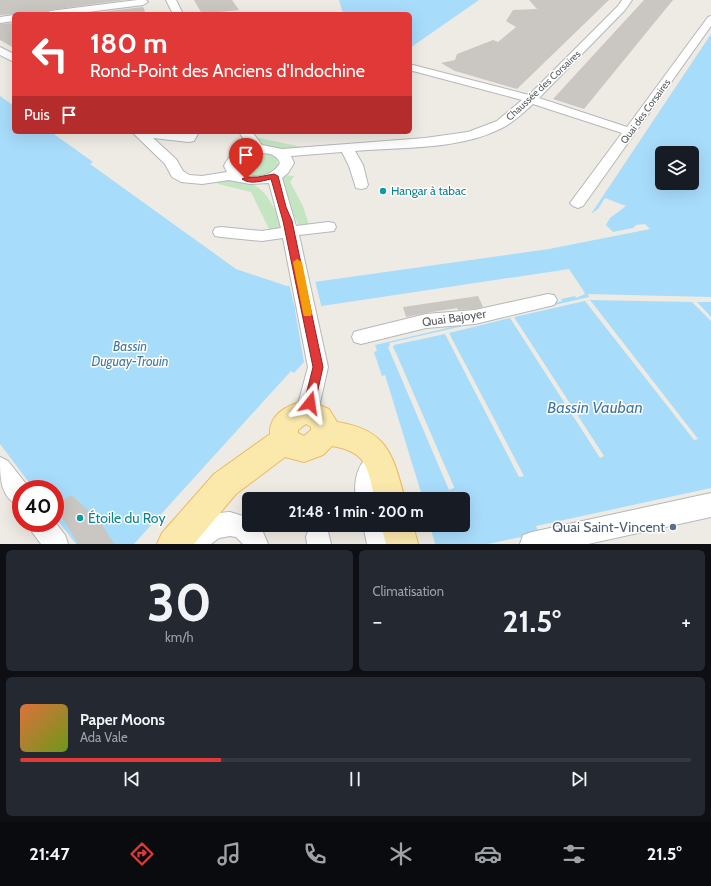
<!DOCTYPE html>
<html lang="fr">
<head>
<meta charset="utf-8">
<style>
  :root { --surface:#171b24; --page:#242831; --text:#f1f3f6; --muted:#9ea1a6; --line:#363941; --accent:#e13937 }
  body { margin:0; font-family:Cabin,sans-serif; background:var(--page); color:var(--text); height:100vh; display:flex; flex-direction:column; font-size:15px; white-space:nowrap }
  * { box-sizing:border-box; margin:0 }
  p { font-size:13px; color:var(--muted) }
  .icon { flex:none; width:22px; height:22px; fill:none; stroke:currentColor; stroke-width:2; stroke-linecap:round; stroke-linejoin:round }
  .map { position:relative; height:544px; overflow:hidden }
  .panel { display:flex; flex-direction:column; gap:6px; padding:6px; background:#0d0f14; flex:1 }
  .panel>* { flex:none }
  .top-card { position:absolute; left:12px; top:12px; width:400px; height:122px; border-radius:6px; box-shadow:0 4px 16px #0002; background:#e13937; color:#fff; overflow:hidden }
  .fabs { position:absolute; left:655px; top:146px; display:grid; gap:8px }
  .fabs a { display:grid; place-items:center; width:44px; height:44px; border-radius:6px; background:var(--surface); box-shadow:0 4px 16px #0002; font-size:20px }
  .speed { position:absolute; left:12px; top:480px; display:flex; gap:8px; font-size:20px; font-weight:700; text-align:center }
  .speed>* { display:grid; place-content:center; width:52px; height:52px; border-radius:50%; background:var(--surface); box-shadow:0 4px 16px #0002; line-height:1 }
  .speed .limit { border:6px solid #d22; background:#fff; color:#111 }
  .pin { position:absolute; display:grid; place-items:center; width:34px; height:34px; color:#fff; margin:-41px -17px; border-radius:50% 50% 50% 0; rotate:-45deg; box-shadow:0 0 4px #0007 }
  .pin .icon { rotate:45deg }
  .me { position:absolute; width:44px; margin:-22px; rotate:15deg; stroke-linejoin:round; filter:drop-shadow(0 0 3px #0008) }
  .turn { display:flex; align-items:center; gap:14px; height:84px; padding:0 12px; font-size:18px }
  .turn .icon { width:52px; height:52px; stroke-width:2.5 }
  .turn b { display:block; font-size:28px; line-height:34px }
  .then { display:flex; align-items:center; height:38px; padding:0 12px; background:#0003; gap:8px; font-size:15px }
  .big { font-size:30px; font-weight:700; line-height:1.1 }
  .panel .tile { flex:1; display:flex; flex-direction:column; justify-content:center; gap:6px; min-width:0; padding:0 14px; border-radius:6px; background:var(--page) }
  .panel .dial { align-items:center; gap:0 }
  .dial b { font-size:52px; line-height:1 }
  .song { display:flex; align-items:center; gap:12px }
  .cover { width:48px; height:48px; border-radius:6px; background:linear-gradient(135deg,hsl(20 70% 55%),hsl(80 70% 35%)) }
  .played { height:4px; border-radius:2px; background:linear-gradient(90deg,var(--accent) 30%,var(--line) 30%) }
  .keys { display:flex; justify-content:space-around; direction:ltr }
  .heat { display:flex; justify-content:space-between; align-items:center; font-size:22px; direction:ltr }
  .panel .tiles { flex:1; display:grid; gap:6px; grid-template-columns:1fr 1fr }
  .tile:last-child { grid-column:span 2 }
  .trip { position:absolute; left:242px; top:492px; width:228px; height:40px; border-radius:6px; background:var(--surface); box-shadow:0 4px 16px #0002; font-weight:700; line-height:40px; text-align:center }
  .menu { display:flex; height:64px; justify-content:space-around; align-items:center; background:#090b0e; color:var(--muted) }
  .menu .icon { width:28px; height:28px }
  .menu .selected { color:var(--accent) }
  .menu b { font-size:18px; color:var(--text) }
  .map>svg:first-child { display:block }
  .green { fill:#c4e5c2 }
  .water { fill:#a8dcfb; fill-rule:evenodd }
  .pier { fill:#eeebe4 }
  .building { fill:#cac6c2 }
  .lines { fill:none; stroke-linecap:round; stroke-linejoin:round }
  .minor-casing { stroke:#b5b7bb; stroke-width:2 }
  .major-casing { stroke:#ebbb61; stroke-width:2 }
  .minor { fill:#fff; fill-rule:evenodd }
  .major { fill:#fbe9ac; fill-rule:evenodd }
  .route { fill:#e13937; stroke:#922524 }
  .slow { fill:#f59e0b }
  .culture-dot { fill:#0f9aa8; stroke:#fff; stroke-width:1.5 }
  .service-dot { fill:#5c6f8a; stroke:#fff; stroke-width:1.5 }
  .labels { text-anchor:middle; stroke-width:3; stroke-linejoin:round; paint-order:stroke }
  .far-street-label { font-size:10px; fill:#5c6064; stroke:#fff }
  .culture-label { font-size:12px; fill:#0d838f; stroke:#fff; text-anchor:start }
  .street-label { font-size:12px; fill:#5c6064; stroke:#fff }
  .water-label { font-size:13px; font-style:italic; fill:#4279a4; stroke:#fff }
  .near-culture-label { font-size:14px; fill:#0d838f; stroke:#fff; text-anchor:start }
  .near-service-label { font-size:14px; fill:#4e5e75; stroke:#fff; text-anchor:end }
  .near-water-label { font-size:16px; font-style:italic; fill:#4279a4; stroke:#fff }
</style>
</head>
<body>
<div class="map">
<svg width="711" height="544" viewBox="0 0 711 544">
  <rect width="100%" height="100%" fill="#eeebe4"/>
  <path class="green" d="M259,138l43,9 1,2c-13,0 -40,0 -50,-10z
    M260,152l13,3 4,3 1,7c-8,12 -23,12 -35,8l-7,-9 4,-6z
    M284,175l10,1 -4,6 13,24 6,19 -10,1 -20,-42z
    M216,179c13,0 33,1 43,9 11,9 18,26 24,38l-4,3 -9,2 -19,-39 -33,-8z"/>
  <path class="water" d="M339,0h140l-69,48v-34h-67z
    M711,34v462l-223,48h-53l-5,-19h33v-26h-40l-38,-124 -3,1 -8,-24 3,-1 -2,-6 187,-44 -1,-2 14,-3 1,2 9,-4 -2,-4 -14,-21 -274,41 9,52 -10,11 -3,-2 -157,173h-58l-21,-27v-28h-21l-34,-45v-348l14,10v26h37l42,30 -3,2 146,105 51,17 6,-1 256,-36 101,-20 -5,-5 -9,1 -3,3 -20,4 -7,-7 4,-7 16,-12 -21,-8 -7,11 -7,5zM662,153h30v30h-30z"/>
  <path class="pier" d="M644,225l5,4 -96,17 94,-18 -2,-2 -8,1 -4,3 -20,4 -2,-1 22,-4 3,-3z
    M315,280l7,29 -26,3 -7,-28z
    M588,294l123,3v5h-14l14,15v4l-19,-19 -102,-2 108,139 -4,1 -109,-139 -71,16 90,139 -4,2 -90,-140 -61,15 75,143 -5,1 -74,-143 -51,11 -1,2 3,6 58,134v1l-5,2 -61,-143 2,-1 -1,-3 200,-46z
    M711,488v6l-173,37 -2,-5z"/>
  <path class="building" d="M0,0h125l-75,10 -6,4h-30l-14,1z
    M194,0h38l7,10 -37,4z
    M529,0h80l-92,89 -62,-18 -14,-8 14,-3 2,-6 36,-14 5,2 18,-15 -10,-6 7,-11 24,-1z
    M644,0h29l-89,109 -31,-10z
    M143,7l3,7h-62z
    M14,23v25l-14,-8v-16z
    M478,296l5,11 -8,2 -17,1 -1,-2 -31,5 -20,4 -3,-10z
    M71,495l28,25 15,24h-36l-16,-27 -5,-13z"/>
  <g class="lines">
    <g class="minor-casing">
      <path id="minor" d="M137,0h9l2,2 -5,3 -71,9h-27l5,-3z
        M166,0h10l7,14h-10z
        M622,0h10l-7,10 -86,88 88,29 81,-110 3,-1v10l-128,180 -5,2 -5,-2 -3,-3 52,-70 -89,-29c-10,9 -19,18 -31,24 -42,22 -101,19 -147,23l8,14 5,20 -2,3 -5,1 -5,-1 -7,-22 -7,-14 -51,4 3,7 -6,10 -6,5 14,48 32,-4 6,1 2,4 -2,4 -35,4 29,132 -10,45 -4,6 -7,3 -7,-3 -4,-6 12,-45 -25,-129 -21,3 -41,-4 -6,-1 -2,-4 2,-4 6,-1 41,4 19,-3 -12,-45 -19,1 -21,-4 -27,4 -21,-2 -9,-5 -7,-13 -33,-32 53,2 2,-2h12l-5,9 -5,1 -36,-4 23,21 7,12 6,4 13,1 25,-4 -3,-6c5,-12 14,-16 25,-19l-10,-15h13l10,13 20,4 143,-11 43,-6 29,-11 25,-21 -109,-29 -3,1v-7h3l116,30 89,-89zM258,153c9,0 18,0 22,10 -8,15 -32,19 -42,3 3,-9 12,-11 20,-13z
        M14,15v6l-14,2v-6z
        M0,47l14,7v8l-14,-7z
        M548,294l6,1 3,5 -3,5 -79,19 -49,4 -65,16 -7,-2 -2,-5 2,-5 7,-2 65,-16 49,-4z
        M379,450l8,3 3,7 -3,7 -9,11 2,21h-24c-3,-20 2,-41 23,-49z
        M0,457l8,4 22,28h-9v18c-21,-9 -21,-28 -21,-50z
        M711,493v24l-123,27h-68l3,-9 9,-3z
        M230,512l19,6v7h11l8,19h-25l-7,-7 -6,-1 -11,2 -8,6h-27c8,-20 24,-31 46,-32z
        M55,522l10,13 3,9h-27l-9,-12 -3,-9z
        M317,525l10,3 4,16h-24l-1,-7 3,-9z
        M363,525h24l4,19h-24z"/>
    </g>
    <g class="major-casing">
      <path id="major" d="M307,400l22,9 8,13c51,8 56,33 68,77h-30c-8,-31 -7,-47 -43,-53l-9,9 -19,7 -19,-5 -49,37 -42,50h-37l5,-11 52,-59 56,-40c-1,-21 20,-30 37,-34zM306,424l5,3v3l-7,6 -6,-3v-3z
        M381,525h32l5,19h-32z"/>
    </g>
    <use href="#minor" class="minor"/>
    <use href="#major" class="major"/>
  </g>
  <path class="route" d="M274,174l4,2 8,31 6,14 31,146 -8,36 -1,4 -4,1 -4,-1 -2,-4 9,-36 -30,-146 -12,-42c-9,2 -21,6 -29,0l4,-2h12z"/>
  <path class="slow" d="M297,259l5,3 10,51 -1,3h-7l-1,-3 -10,-51z"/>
  <g class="culture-dot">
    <circle cx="383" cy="191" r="4"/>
    <circle cx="80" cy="518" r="4"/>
  </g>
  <circle class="service-dot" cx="673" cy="527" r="4"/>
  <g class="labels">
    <g class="far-street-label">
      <text transform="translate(543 85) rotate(-43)" y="4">Chaussée des Corsaires</text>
      <text transform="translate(645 111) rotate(-54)" y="4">Quai des Corsaires</text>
    </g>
    <g class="culture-label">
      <text x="391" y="195">Hangar à tabac</text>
    </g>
    <g class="street-label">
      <text transform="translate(454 318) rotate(-8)" y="4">Quai Bajoyer</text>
    </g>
    <g class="water-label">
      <text x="130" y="351">Bassin<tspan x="130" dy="15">Duguay-Trouin</tspan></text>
    </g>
    <g class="near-culture-label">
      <text x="88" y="523">Étoile du Roy</text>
    </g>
    <g class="near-service-label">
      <text x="665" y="532">Quai Saint-Vincent</text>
    </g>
    <g class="near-water-label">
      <text x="595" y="413">Bassin Vauban</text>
    </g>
  </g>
</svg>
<div class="fabs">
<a><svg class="icon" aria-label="layers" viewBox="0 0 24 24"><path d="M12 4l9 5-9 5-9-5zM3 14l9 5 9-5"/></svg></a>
</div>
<div class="speed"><div class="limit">40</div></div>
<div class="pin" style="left:246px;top:179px;background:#d93025"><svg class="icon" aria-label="arrive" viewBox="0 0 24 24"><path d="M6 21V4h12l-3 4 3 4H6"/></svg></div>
<svg class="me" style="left:310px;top:403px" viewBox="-20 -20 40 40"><path d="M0-17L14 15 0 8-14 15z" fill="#e13937" stroke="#fff" stroke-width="4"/></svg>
<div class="trip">21:48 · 1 min · 200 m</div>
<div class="top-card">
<div class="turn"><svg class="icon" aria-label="left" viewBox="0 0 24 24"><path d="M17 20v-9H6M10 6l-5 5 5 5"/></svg><div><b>180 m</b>Rond-Point des Anciens d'Indochine</div></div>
<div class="then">Puis<svg class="icon" aria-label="arrive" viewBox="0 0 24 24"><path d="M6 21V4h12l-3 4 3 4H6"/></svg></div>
</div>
</div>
<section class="panel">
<div class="tiles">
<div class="tile dial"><b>30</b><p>km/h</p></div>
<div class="tile"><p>Climatisation</p>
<div class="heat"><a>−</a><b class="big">21.5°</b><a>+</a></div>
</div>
<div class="tile">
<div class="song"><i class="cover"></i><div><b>Paper Moons</b><p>Ada Vale</p></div></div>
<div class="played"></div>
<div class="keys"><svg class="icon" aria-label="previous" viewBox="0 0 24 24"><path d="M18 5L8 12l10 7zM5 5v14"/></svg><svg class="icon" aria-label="pause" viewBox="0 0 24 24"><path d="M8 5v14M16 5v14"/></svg><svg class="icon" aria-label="next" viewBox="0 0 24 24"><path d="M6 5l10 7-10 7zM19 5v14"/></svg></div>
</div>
</div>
</section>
<nav class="menu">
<b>21:47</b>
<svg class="icon selected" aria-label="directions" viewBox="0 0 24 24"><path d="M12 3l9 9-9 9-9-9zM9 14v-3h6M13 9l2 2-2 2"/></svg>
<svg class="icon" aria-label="music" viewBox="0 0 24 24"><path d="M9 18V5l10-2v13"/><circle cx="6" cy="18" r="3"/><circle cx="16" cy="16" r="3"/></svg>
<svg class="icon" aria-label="phone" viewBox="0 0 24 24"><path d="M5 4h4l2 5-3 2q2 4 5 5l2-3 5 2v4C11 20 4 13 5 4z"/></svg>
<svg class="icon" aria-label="climate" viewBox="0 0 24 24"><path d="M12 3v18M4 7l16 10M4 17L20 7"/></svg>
<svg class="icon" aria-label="car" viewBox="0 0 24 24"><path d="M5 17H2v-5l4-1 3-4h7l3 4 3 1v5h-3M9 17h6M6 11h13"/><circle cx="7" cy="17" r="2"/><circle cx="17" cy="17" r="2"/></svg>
<svg class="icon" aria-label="filters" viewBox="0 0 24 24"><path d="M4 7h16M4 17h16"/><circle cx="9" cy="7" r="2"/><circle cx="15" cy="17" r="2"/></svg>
<b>21.5°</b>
</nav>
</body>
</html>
